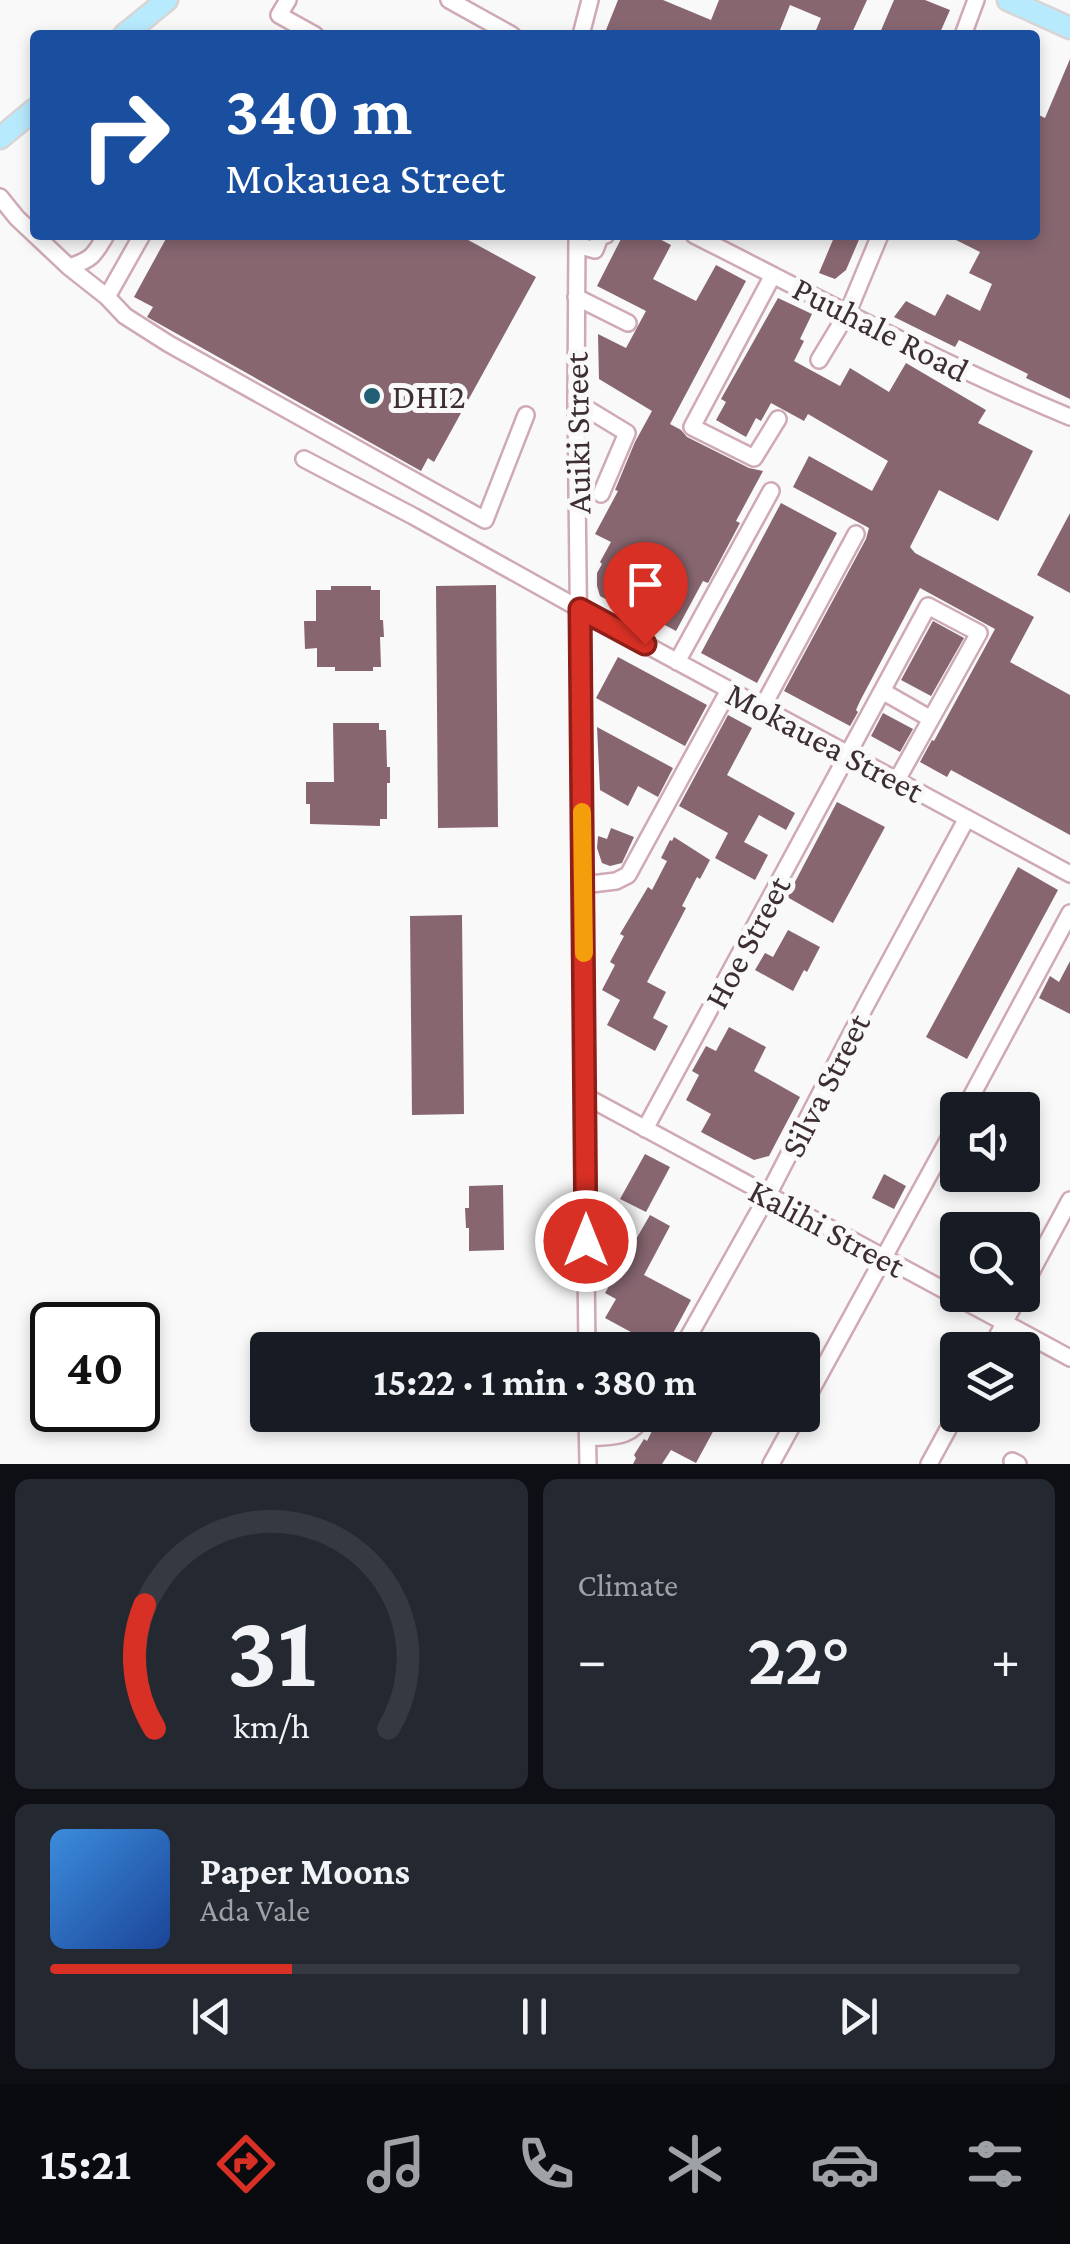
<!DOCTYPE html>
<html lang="en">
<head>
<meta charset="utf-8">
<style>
  :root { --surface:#171b24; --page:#242831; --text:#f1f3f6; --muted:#9ea1a6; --line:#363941; --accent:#d93025 }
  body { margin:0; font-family:"Crimson Pro",serif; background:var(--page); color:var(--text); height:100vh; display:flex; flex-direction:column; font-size:38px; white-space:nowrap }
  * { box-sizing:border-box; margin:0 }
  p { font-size:32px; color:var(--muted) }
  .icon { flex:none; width:55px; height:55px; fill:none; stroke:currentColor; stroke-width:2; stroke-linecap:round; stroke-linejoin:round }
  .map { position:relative; height:1464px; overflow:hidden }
  .drawer { display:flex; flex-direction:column; gap:15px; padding:15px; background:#0d0f14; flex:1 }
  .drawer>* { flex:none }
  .guide { position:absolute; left:30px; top:30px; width:1010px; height:210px; border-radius:10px; box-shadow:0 5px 15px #0003; background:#1a4fa0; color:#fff; overflow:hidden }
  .tools { position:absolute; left:940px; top:1092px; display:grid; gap:20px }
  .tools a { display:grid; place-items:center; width:100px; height:100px; border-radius:10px; background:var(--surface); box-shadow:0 5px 15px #0003; font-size:50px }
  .speed { position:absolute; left:30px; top:1302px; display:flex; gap:20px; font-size:50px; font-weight:700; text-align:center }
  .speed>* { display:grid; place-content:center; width:130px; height:130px; border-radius:50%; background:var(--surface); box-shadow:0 5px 15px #0003; line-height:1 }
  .speed .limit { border:5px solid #111; border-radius:15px; background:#fff; color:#111 }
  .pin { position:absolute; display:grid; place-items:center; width:85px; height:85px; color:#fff; margin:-102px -42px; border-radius:50% 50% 50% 0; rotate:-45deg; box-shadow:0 0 10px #0007 }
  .pin .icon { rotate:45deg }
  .me { position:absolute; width:110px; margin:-55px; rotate:0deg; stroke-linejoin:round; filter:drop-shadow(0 0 8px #0008) }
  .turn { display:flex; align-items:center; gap:35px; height:210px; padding:0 30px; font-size:45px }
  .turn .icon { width:130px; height:130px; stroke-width:2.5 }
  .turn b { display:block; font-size:70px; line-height:85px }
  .big { font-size:75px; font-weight:700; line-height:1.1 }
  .drawer .card { flex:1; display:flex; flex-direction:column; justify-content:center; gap:15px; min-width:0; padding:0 35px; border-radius:15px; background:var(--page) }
  .drawer .dial { align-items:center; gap:0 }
  .dial svg { height:260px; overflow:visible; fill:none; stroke:var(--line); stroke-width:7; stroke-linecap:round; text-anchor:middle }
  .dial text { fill:var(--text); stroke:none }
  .song { display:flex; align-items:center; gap:30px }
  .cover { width:120px; height:120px; border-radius:15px; background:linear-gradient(135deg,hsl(210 70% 55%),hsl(220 70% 35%)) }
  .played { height:10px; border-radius:5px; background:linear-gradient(90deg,var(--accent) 25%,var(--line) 25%) }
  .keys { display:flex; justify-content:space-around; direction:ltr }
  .heat { display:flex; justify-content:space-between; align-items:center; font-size:55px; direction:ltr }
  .drawer .tiles { flex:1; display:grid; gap:15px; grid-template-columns:1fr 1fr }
  .card:last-child { grid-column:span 2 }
  .trip { position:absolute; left:250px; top:1332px; width:570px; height:100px; border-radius:10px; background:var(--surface); box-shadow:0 5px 15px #0003; font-weight:700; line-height:100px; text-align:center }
  .menu { display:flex; height:160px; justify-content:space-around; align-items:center; background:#090b0e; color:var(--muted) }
  .menu .icon { width:70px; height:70px }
  .menu .on { color:var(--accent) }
  .menu b { font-size:45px; color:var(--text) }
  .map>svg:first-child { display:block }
  .building { fill:#876670 }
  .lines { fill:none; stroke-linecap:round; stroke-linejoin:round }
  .minor-casing { stroke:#cfaab5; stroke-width:20 }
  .major-casing { stroke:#d8d5d6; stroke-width:25 }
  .minor { stroke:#fff; stroke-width:15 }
  .major { stroke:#b8eafe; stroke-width:20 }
  .route-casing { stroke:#8d1f18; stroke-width:25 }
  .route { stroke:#d93025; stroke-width:18 }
  .slow { stroke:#f59e0b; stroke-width:18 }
  .poi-dot { fill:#205f75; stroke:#f9f9f9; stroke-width:4 }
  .labels { text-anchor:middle; stroke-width:10; stroke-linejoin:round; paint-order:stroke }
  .street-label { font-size:35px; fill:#3d2e32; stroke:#f9f9f9 }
  .poi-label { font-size:35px; fill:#3d2e32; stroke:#f9f9f9; text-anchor:start }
</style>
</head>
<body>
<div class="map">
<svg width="1070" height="1464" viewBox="0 0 1070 1464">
  <rect width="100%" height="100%" fill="#f9f9f9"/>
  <path class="building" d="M618,0h45l48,20 8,-20h148l-16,35h-37l7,-17 -31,-13 -12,30h-174z
    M894,0h31l25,10 -11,25h-60z
    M1070,59v340l-44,-21 2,-4 -69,-34 -4,7 -61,-30 12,-16 29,15 12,-22 33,17 12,-27 -23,-11 11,-21 -34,-17h89v-122l10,5z
    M168,235h291l77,42 -102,185 -6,-4 -7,13 -274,-154 6,-10 -19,-10z
    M623,235h29l19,10 -18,34 43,22 20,-36 30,16 -76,143 11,6 6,7 62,31 14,3 -27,50 4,2 -32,60 -5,-2 -27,50 -43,-23 -3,5 -30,-17 -3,-10v-13l5,-9 -2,-2 11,-20 -16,-8 23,-43 -3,-1 20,-48 17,-31 -53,-32 -1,-45 28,14 20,-37 -49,-25z
    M835,235h26l-15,35 -11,9 -16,-6z
    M778,298l34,16 -12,25 4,2 -10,20 46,25 10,-18 39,24 17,-29 80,47 -8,13 55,28 -35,70 -59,-31 -29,57 5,6 119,64 -24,45 60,33v140l-119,-65 -4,7 -27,-15 12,-22 2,1 61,-112 -75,-41 -60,113 -4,9 2,2 -8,14 -66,-35 82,-152 3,-11 -76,-41 16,-31 63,35 16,-30 -80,-47 -4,7 -33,-18 -10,18 -5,-3 -10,19 -30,-17 10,-18 -5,-3z
    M781,503l56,30 -80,150 -56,-30z
    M1070,513v80l-33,-18z
    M496,585l2,242 -60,1 -2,-242z
    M331,586h40v4h9v30h3l1,17h-4l1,30h-8v4h-38v-4h-18v-19l-12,1 -1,-28h12v-31h15z
    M933,621l31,17 -33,58 -30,-16z
    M618,657l89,48 -22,41 -89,-48z
    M883,713l30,16 -13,23 -29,-16z
    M728,715l24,13 -25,47 68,38 -9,17 -27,-15 -15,27 24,13 -13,25 -40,-22 13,-25 -49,-27z
    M333,723h46v7h7l1,37h3v16h-3v36h-7v7l-70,-2v-20h-4v-22h28z
    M597,727l76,41 -15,29 -20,-11 -10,20 -28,-16z
    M837,802l48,25 -52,96 -46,-26z
    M611,828l23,9 -12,26 -12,3 -8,-3 -5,-15 1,-12 9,3z
    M674,837l36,23 -10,19 -3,-2 -15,29 4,2 -39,74 19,10 -13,26 15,8 -13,25 -48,-26 13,-25 -18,-10 13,-25 -5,-3 14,-26 -4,-2 28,-47 4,3 15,-29 -6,-3 9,-18 2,1z
    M1018,867l40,23 -91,169 -41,-22z
    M462,915l2,199 -52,1 -2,-199z
    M788,930l32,17 -13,25 -3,-2 -11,21 -38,-21 10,-17 8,4z
    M1070,961v53l-31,-16 11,-22 9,6z
    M729,1027l37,20 -12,24 46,26 -31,59 -15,4 -53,-28 10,-18 -25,-14 13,-25 -7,-4 14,-25 10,5z
    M645,1154l25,13 -24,45 -26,-13z
    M884,1174l22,12 -12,23 -22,-11z
    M503,1185l1,65 -35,1v-23h-3l-1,-20h4v-22z
    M650,1215l20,11 -26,49 47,25 -27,50 -59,-32 11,-19 -11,-6z
    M660,1415h62l-26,48 -25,-13 -9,14h-29l3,-6 -2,-3 10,-16 3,2z"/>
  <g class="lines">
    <g class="minor-casing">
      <path id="minor" d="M288,0l-9,15 36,20
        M449,0l63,35
        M581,35l9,-35
        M963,35l13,-35
        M0,197l17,21 52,49 38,30 18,19 44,28 316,176 41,-105
        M577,235l-1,167 11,948
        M694,235c125,63 247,129 376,182
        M577,245l18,5 5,-13 6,-2
        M69,267c22,-7 25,-11 37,-32
        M773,275l-81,152 62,31 24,-39
        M107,297l35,-62
        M576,297l52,26
        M819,360l29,-48 32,-77
        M576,402l51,31 -26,61
        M304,459l109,57 167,93 490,265
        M677,662l94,-171
        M762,708l94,-174
        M897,780l34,-61
        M583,885l33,-4 12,-6 101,-185
        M585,1096l485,262
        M964,1110l106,-197
        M645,1129l283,-523 51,27 -48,86 -49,-28
        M1022,1289l48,-89
        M681,1350l87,-155 97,-188 102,-189
        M990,1350l29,-55
        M802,1407l156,-285
        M587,1415l1,49
        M588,1438c25,-2 43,1 56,-23
        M1012,1461l6,3
        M771,1464l27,-49
        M929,1464l29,-53"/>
    </g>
    <g class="major-casing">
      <path id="major" d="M1008,0l62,28
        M124,35l43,-35
        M0,138l35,-29"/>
    </g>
    <use href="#minor" class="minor"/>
    <use href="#major" class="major"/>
  </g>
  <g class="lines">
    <g class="route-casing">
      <path id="route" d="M586,1241l-6,-632 65,35"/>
    </g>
    <use href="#route" class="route"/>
    <path class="slow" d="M582,812l2,141"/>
  </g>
  <circle class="poi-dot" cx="372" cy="396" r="10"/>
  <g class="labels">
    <g class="street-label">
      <text transform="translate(881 329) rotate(27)" y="12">Puuhale Road</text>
      <text transform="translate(577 433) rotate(-91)" y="12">Auiki Street</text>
      <text transform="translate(825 742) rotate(28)" y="12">Mokauea Street</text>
      <text transform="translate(747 942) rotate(-62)" y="12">Hoe Street</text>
      <text transform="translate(825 1085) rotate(-63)" y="12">Silva Street</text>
      <text transform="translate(827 1228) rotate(28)" y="12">Kalihi Street</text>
    </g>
    <g class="poi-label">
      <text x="392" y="408">DHI2</text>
    </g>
  </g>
</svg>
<div class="tools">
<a><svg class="icon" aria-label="sound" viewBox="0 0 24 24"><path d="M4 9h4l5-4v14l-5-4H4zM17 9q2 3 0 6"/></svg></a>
<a><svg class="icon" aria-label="search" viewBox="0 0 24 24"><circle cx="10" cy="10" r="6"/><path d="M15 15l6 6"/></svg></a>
<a><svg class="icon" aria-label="layers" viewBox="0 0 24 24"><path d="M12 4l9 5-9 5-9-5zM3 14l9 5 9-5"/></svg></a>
</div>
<div class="speed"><div class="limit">40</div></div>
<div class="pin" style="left:645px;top:644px;background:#d93025"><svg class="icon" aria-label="arrive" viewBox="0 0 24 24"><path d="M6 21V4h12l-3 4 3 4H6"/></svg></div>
<svg class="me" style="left:586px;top:1241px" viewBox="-20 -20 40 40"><circle r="17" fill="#d93025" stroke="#fff" stroke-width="3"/><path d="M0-11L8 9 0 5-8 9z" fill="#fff"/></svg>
<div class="trip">15:22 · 1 min · 380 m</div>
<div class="guide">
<div class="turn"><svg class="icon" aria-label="right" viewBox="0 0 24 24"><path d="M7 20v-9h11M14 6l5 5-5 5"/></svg><div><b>340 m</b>Mokauea Street</div></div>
</div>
</div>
<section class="drawer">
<div class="tiles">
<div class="card dial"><svg viewBox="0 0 100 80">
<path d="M14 69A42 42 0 1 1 86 69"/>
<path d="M14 69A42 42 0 0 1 11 31" stroke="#d93025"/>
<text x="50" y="56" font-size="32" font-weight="700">31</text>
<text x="50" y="72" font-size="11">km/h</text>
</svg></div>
<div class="card"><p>Climate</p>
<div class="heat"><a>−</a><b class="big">22°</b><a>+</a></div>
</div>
<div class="card">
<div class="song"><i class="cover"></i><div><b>Paper Moons</b><p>Ada Vale</p></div></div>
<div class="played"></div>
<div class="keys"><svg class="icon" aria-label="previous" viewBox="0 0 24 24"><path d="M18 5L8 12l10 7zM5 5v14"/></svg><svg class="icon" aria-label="pause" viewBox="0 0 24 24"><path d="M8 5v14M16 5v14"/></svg><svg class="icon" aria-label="next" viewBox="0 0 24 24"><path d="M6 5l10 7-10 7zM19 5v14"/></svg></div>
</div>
</div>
</section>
<nav class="menu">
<b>15:21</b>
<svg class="icon on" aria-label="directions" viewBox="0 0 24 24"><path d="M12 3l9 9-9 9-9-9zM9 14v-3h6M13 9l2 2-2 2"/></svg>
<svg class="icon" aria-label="music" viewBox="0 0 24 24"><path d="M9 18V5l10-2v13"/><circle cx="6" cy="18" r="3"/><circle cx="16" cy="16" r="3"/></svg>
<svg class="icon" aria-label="phone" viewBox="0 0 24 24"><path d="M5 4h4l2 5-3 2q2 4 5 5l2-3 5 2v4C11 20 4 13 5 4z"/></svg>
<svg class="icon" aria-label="climate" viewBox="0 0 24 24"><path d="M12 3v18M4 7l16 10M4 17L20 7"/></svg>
<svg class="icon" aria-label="car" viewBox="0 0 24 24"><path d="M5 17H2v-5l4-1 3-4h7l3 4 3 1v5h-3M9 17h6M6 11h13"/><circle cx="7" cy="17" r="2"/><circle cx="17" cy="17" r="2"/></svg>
<svg class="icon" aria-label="filters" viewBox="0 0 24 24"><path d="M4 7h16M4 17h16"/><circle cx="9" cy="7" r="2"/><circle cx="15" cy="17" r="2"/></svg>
</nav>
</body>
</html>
